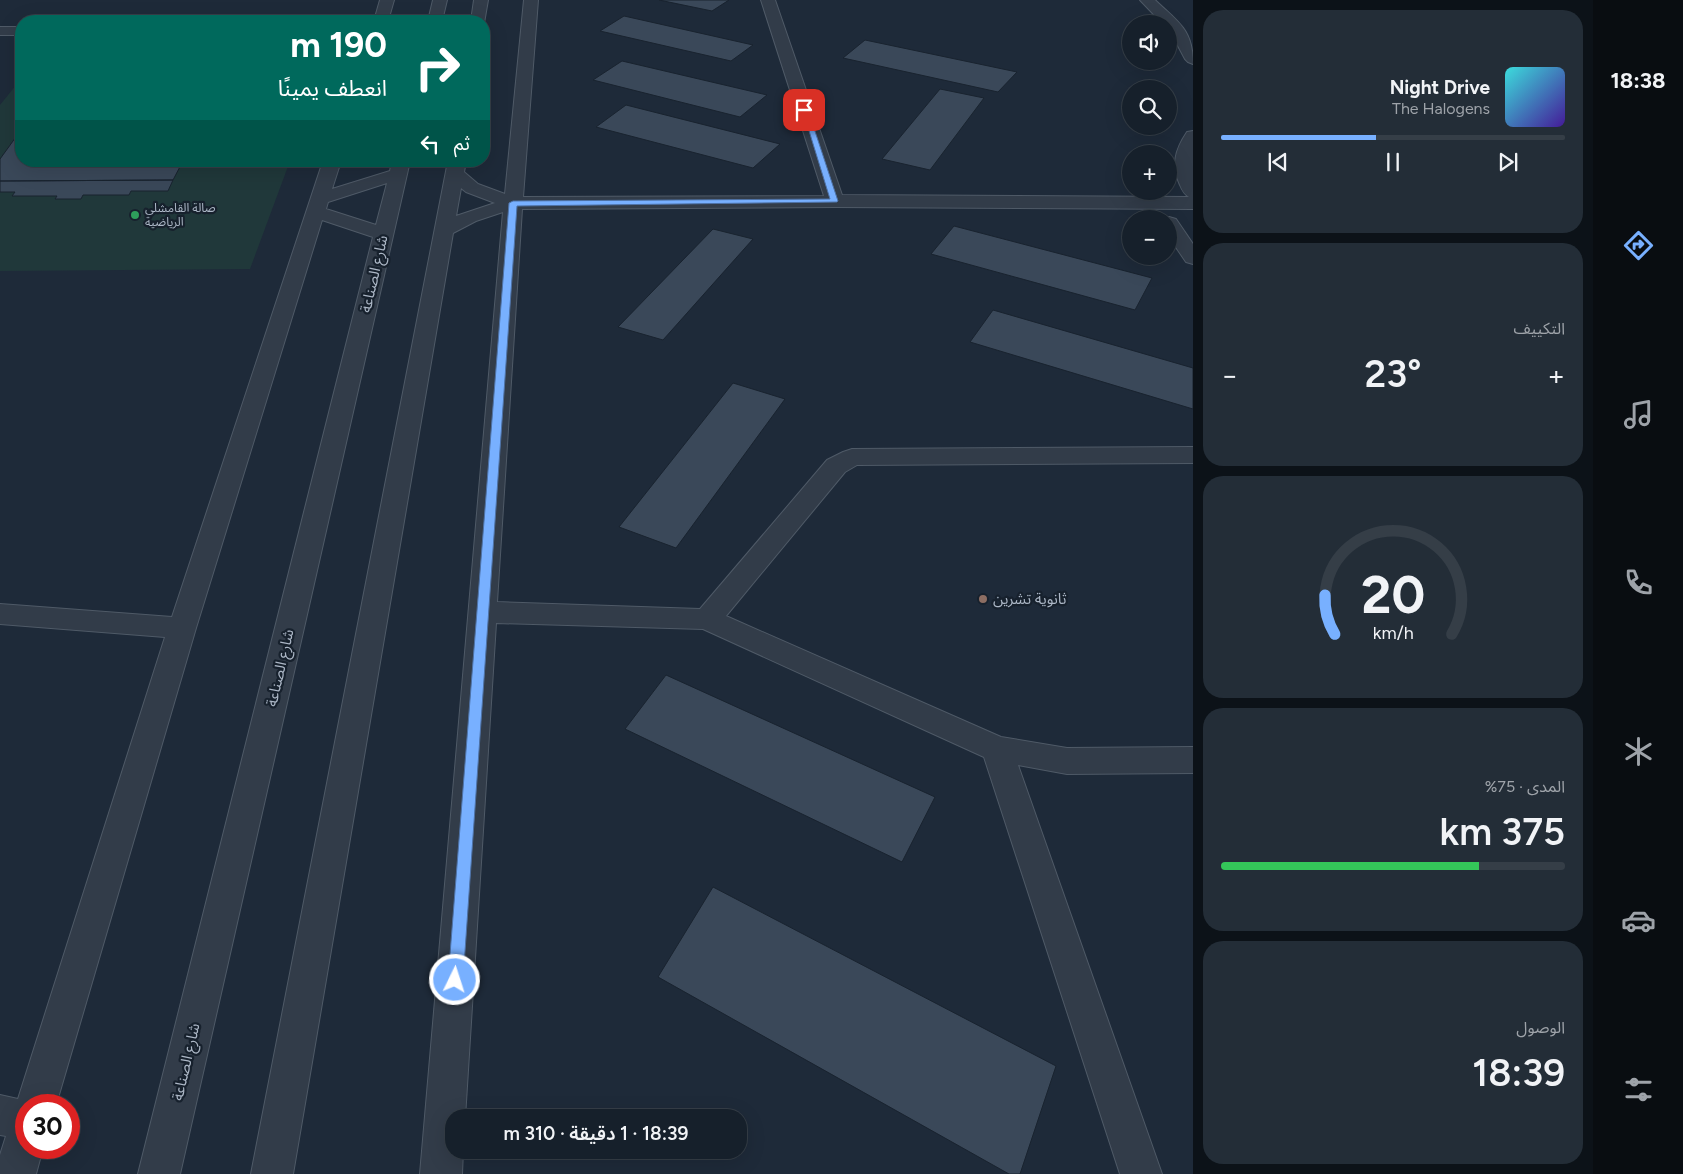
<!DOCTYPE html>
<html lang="ar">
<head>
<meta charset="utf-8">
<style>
  :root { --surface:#16202b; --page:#232d37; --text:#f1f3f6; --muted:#9ea3a9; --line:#353e47; --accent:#78b0ff }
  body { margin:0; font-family:Figtree,"Noto Sans Arabic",sans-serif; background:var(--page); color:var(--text); direction:rtl; height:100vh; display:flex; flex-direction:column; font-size:19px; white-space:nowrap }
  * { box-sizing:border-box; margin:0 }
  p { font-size:16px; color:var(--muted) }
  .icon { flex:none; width:28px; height:28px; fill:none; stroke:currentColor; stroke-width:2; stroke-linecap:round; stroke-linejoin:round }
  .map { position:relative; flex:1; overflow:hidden; direction:ltr }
  .sheet { display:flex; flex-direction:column; gap:10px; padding:10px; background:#0c1218; width:400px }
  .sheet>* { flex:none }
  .guide { position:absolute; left:15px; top:15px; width:475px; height:152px; border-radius:20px; box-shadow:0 5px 20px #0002,0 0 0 1px var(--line); direction:rtl; background:#00695c; color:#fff; overflow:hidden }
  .buttons { position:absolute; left:1122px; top:15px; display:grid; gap:10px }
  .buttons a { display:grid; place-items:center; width:55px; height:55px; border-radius:50%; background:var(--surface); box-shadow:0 5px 20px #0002,0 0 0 1px var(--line); font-size:25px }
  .speed { position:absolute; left:15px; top:1094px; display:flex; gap:10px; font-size:25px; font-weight:700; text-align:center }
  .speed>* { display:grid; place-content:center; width:65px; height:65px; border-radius:50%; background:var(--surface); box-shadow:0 5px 20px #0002,0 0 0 1px var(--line); line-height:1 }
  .speed .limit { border:8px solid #d22; background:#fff; color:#111 }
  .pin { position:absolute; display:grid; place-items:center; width:42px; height:42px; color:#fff; margin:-21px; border-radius:10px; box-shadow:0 2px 8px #0006 }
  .me { position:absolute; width:55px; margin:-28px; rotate:4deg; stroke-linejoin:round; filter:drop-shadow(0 0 4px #0008) }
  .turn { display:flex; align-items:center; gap:18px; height:105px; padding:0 20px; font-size:22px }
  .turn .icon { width:65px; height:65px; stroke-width:2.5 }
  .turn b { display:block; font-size:35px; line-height:42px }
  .then { display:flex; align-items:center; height:48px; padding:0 20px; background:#0003; gap:10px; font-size:19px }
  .big { font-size:38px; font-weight:600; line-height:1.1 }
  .sheet .widget { flex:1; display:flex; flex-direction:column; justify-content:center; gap:8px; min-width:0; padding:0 18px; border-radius:20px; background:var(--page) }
  .sheet .dial { align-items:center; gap:0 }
  .dial svg { height:130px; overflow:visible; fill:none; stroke:var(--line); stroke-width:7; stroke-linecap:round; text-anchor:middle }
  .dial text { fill:var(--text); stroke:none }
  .song { display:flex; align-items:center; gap:15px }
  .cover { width:60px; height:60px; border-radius:8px; background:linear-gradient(135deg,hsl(180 70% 55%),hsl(260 70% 35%)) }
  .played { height:5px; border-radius:2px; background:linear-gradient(90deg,var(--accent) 45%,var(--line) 45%) }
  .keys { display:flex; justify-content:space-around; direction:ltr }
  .heat { display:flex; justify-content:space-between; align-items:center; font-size:28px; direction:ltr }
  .charge { height:8px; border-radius:4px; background:linear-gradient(90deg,#34c759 75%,var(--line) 0) }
  .trip { position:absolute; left:445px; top:1109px; width:302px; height:50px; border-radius:20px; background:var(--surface); box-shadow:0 5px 20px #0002,0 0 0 1px var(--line); font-weight:600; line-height:50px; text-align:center; direction:rtl }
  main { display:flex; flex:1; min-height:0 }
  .tabs { display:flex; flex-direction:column; width:90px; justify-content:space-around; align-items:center; background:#090d11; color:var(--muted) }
  .tabs .icon { width:35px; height:35px }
  .tabs .on { color:var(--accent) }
  .tabs b { font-size:22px; color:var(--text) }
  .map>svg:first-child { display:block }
  .green { fill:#20383a }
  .building { fill:#3a4859; stroke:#19232f }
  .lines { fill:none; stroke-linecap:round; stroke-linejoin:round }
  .minor-casing { stroke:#4f5a67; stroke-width:2 }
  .minor { fill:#323c49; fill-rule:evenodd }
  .route { fill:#78b0ff; stroke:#4e72a6 }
  .leisure-dot { fill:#2e9e5b; stroke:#17212d; stroke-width:2 }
  .education-dot { fill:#8d6e63; stroke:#17212d; stroke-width:2 }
  .labels { text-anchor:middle; stroke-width:4.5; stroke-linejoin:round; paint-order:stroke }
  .far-poi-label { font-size:12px; fill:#acb7c6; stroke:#17212d; text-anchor:start }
  .street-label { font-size:15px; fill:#acb7c6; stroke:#17212d }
  .poi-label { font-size:15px; fill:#acb7c6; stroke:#17212d; text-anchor:start }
</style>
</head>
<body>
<main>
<nav class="tabs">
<b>18:38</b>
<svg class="icon on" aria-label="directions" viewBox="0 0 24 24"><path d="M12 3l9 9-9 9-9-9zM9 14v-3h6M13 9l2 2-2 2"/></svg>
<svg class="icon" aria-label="music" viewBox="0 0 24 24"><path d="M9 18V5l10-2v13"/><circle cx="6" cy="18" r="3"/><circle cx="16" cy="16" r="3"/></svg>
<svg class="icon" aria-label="phone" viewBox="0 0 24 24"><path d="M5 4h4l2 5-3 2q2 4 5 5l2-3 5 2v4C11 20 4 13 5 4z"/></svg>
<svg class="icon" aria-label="climate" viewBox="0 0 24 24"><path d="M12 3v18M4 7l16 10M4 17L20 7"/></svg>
<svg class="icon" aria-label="car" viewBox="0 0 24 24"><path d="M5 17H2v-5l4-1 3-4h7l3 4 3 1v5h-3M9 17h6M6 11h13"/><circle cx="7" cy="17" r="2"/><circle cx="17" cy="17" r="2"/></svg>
<svg class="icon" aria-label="filters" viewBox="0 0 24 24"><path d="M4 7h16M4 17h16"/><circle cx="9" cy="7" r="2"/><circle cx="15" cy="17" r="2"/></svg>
</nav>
<section class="sheet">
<div class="widget">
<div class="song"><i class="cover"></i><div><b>Night Drive</b><p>The Halogens</p></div></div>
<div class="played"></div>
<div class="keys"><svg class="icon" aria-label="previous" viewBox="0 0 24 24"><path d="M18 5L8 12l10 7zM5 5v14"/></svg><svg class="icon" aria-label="pause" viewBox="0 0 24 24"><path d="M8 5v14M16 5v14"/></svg><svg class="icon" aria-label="next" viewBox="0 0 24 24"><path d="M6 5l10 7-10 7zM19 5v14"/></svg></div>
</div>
<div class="widget"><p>التكييف</p>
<div class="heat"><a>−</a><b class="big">23°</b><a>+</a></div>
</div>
<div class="widget dial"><svg viewBox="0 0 100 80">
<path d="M14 69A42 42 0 1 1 86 69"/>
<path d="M14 69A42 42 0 0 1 8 45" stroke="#78b0ff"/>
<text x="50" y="56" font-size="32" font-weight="700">20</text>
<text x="50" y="72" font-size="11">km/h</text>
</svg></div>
<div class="widget"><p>المدى · 75%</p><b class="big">375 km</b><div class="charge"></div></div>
<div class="widget"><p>الوصول</p><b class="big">18:39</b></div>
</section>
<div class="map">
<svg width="1193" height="1174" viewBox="0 0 1193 1174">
  <rect width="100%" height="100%" fill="#1e2a39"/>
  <path class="green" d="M21,79v82h269l-40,108 -250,2v-166z"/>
  <path class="building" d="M659,0h70l-17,11z
    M624,16l129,29 -22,16 -131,-30z
    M865,40l152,32 -19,20 -155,-34z
    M622,61l145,34 -27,22 -147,-37z
    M940,89l44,9 -54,72 -48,-11z
    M626,105l154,39 -27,24 -157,-41z
    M21,130v31h162l-10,19 -173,1v-22z
    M173,180l-5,11h-37l-2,4h-46l-2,4h-26l2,-3h-45l3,-4h-15v-11z
    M954,226l198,52 -17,32 -204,-56z
    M713,229l40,10 -90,101 -45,-13z
    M993,310l200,58v41l-223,-67z
    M733,383l52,16 -109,149 -57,-21z
    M666,675l269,122 -33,65 -277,-133z
    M713,887l343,179 -36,108h-11l-351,-197z"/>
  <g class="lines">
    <g class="minor-casing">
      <path id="minor" d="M380,0h14l-6,21h-14z
        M433,0h14l-5,21h-14z
        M474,0h14l-4,23v-2h-13z
        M524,0h14l-15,197 301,-1 -63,-196h14l67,195 347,2c-5,-3 -7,-7 -9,-12 -9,-20 -5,-35 7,-53l6,-1v78l-358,-2 -313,2 -25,393 203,7 127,-149 16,-8 9,-3 341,-2v16l-336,2 -12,7 -119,144 275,121 66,11 126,-1v26l-126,1 -49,-9 144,409h-42l-136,-417 -281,-128 -207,-6 -31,495h-11v32h9l-1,24h-42l83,-962 -27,9 -23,12 -160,941h-42l197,-1013h18l-2,11 14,12 27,10zM461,188l5,4 29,11 -39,13z
        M1140,0h15c23,22 38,29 38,64l-5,-2 -3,-3 -16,-30v-5h-6z
        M0,27h21v8h-21z
        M323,161h18l-9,28 58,-18 2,-10h18l-230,1013h-42l235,-937 -51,-17 -126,408 -140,477h-30v43h17l-7,26h-36v-19l6,-19 -6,-1v-40l18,4 147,-462 -165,-13v-20l172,13zM387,183l-11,42 -50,-16 2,-7z
        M1169,217l7,2 17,25v20l-7,-2 -17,-25v-18h-6z"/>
    </g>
    <use href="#minor" class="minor"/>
  </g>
  <path class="route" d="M802,108l6,2 30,91 -1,1 -320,4 -54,774 -3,5 -5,3 -5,-3 -2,-5 61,-777 4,-2 317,-2z"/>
  <circle class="leisure-dot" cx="135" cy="215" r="5"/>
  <circle class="education-dot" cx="983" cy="599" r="5"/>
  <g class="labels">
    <g class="far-poi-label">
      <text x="145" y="212">صالة القامشلي<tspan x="145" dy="14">الرياضية</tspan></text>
    </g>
    <g class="street-label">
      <text transform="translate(374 274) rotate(-77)" y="5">شارع الصناعة</text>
      <text transform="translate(280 668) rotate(-77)" y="5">شارع الصناعة</text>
      <text transform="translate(186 1062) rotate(-77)" y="5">شارع الصناعة</text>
    </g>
    <g class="poi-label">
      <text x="993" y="604">ثانوية تشرين</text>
    </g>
  </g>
</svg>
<div class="buttons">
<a><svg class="icon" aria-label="sound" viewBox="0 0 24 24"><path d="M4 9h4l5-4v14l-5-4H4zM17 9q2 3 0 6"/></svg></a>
<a><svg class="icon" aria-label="search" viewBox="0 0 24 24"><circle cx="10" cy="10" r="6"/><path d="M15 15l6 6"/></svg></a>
<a>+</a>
<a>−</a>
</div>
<div class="speed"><div class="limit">30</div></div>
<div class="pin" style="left:804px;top:110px;background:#d93025"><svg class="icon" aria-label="arrive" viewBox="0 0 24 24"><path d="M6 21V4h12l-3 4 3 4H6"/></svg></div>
<svg class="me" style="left:455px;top:980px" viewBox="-20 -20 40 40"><circle r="17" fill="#78b0ff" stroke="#fff" stroke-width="3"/><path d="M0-11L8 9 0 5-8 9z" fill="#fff"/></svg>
<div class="trip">18:39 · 1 دقيقة · 310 m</div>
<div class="guide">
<div class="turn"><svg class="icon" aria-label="right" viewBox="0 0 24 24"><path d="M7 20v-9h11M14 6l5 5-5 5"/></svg><div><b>190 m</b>انعطف يمينًا</div></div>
<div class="then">ثم<svg class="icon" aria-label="left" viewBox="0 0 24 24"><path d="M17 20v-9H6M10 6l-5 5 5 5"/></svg></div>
</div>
</div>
</main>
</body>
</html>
